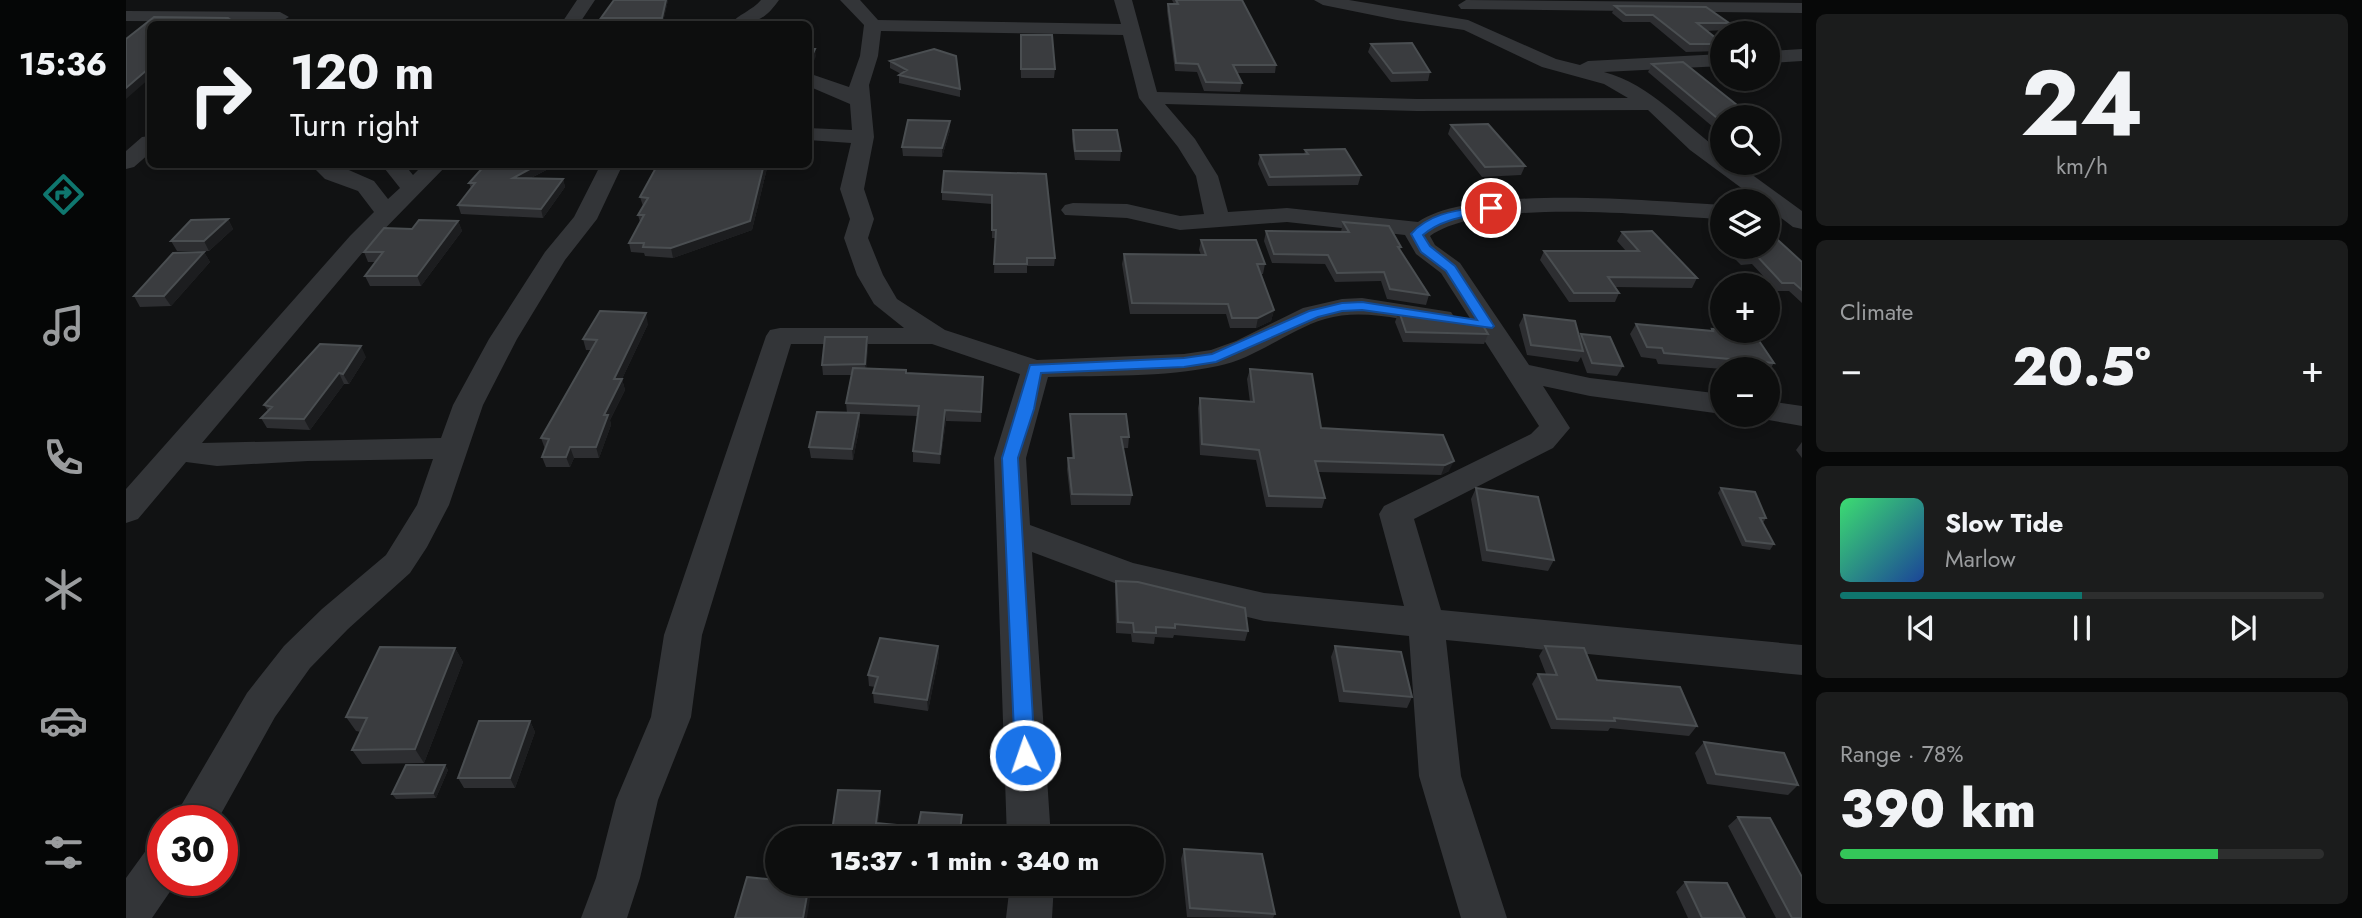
<!DOCTYPE html>
<html lang="en">
<head>
<meta charset="utf-8">
<style>
  :root { --surface:#0d0e0e; --page:#1b1c1c; --text:#f1f3f6; --muted:#9a9c9e; --line:#2d2e2e; --accent:#0f766e }
  body { margin:0; font-family:Jost,sans-serif; background:var(--page); color:var(--text); height:100vh; display:flex; flex-direction:column; font-size:26px; white-space:nowrap }
  * { box-sizing:border-box; margin:0 }
  p { font-size:23px; color:var(--muted) }
  .icon { flex:none; width:38px; height:38px; fill:none; stroke:currentColor; stroke-width:2; stroke-linecap:round; stroke-linejoin:round }
  .map { position:relative; flex:1; overflow:hidden }
  .drawer { display:flex; flex-direction:column; gap:14px; padding:14px; background:#070808; width:560px }
  .drawer>* { flex:none }
  .hud { position:absolute; left:21px; top:21px; width:665px; height:147px; border-radius:10px; box-shadow:0 4px 10px #0003,0 0 0 2px var(--line); background:#0d0e0e; color:var(--text); overflow:hidden }
  .tools { position:absolute; left:1584px; top:21px; display:grid; gap:14px }
  .tools a { display:grid; place-items:center; width:70px; height:70px; border-radius:50%; background:var(--surface); box-shadow:0 4px 10px #0003,0 0 0 2px var(--line); font-size:35px }
  .speed { position:absolute; left:21px; top:805px; display:flex; gap:14px; font-size:35px; font-weight:700; text-align:center }
  .speed>* { display:grid; place-content:center; width:91px; height:91px; border-radius:50%; background:var(--surface); box-shadow:0 4px 10px #0003,0 0 0 2px var(--line); line-height:1 }
  .speed .limit { border:10px solid #d22; background:#fff; color:#111 }
  .pin { position:absolute; display:grid; place-items:center; width:60px; height:60px; color:#fff; margin:-30px; border:4px solid #fff; border-radius:50%; box-shadow:0 2px 7px #0007 }
  .me { position:absolute; width:77px; margin:-38px; rotate:357deg; stroke-linejoin:round; filter:drop-shadow(0 0 5px #0008) }
  .turn { display:flex; align-items:center; gap:24px; height:147px; padding:0 28px; font-size:32px }
  .turn .icon { width:91px; height:91px; stroke-width:2.5 }
  .turn b { display:block; font-size:49px; line-height:60px }
  .big { font-size:52px; font-weight:800; line-height:1.1 }
  .drawer .card { flex:1; display:flex; flex-direction:column; justify-content:center; gap:10px; min-width:0; padding:0 24px; border-radius:10px; background:var(--page) }
  .drawer .dial { align-items:center; gap:0 }
  .dial b { font-size:91px; line-height:1 }
  .song { display:flex; align-items:center; gap:21px }
  .cover { width:84px; height:84px; border-radius:10px; background:linear-gradient(135deg,hsl(140 70% 55%),hsl(220 70% 35%)) }
  .played { height:7px; border-radius:4px; background:linear-gradient(90deg,var(--accent) 50%,var(--line) 50%) }
  .keys { display:flex; justify-content:space-around; direction:ltr }
  .heat { display:flex; justify-content:space-between; align-items:center; font-size:38px; direction:ltr }
  .charge { height:10px; border-radius:5px; background:linear-gradient(90deg,#34c759 78%,var(--line) 0) }
  .trip { position:absolute; left:639px; top:826px; width:399px; height:70px; border-radius:35px; background:var(--surface); box-shadow:0 4px 10px #0003,0 0 0 2px var(--line); font-weight:800; line-height:70px; text-align:center }
  main { display:flex; flex:1; min-height:0 }
  .dock { display:flex; flex-direction:column; width:126px; justify-content:space-around; align-items:center; background:#050606; color:var(--muted) }
  .dock .icon { width:49px; height:49px }
  .dock .on { color:var(--accent) }
  .dock b { font-size:32px; color:var(--text) }
  .map>svg:first-child { display:block }
  .lines { fill:none; stroke-linecap:round; stroke-linejoin:round }
  .street { fill:#333538; fill-rule:evenodd }
  .wall { fill:#2d2e31 }
  .shaded-wall { fill:#1c1d1f }
  .building { fill:#3a3c3f; stroke:#4a4e51; stroke-width:2 }
  .route { fill:#1a73e8; stroke:#114b97; stroke-width:2 }
</style>
</head>
<body>
<main>
<nav class="dock">
<b>15:36</b>
<svg class="icon on" aria-label="directions" viewBox="0 0 24 24"><path d="M12 3l9 9-9 9-9-9zM9 14v-3h6M13 9l2 2-2 2"/></svg>
<svg class="icon" aria-label="music" viewBox="0 0 24 24"><path d="M9 18V5l10-2v13"/><circle cx="6" cy="18" r="3"/><circle cx="16" cy="16" r="3"/></svg>
<svg class="icon" aria-label="phone" viewBox="0 0 24 24"><path d="M5 4h4l2 5-3 2q2 4 5 5l2-3 5 2v4C11 20 4 13 5 4z"/></svg>
<svg class="icon" aria-label="climate" viewBox="0 0 24 24"><path d="M12 3v18M4 7l16 10M4 17L20 7"/></svg>
<svg class="icon" aria-label="car" viewBox="0 0 24 24"><path d="M5 17H2v-5l4-1 3-4h7l3 4 3 1v5h-3M9 17h6M6 11h13"/><circle cx="7" cy="17" r="2"/><circle cx="17" cy="17" r="2"/></svg>
<svg class="icon" aria-label="filters" viewBox="0 0 24 24"><path d="M4 7h16M4 17h16"/><circle cx="9" cy="7" r="2"/><circle cx="15" cy="17" r="2"/></svg>
</nav>
<div class="map">
<svg width="1676" height="918" viewBox="0 0 1676 918">
  <rect width="100%" height="100%" fill="#111213"/>
  <g class="lines">
    <path class="street" d="M451,0h18l-16,24h-18z
      M635,0h18c-14,20 -24,24 -48,24 6,-9 22,-14 30,-24z
      M714,0h20l18,20 243,4 -7,-24h18l25,92 260,7 211,-1 -24,-14 -62,-17 -78,-37 -67,-10 -74,-15 -9,-5h35l119,20 88,39 24,6 8,-4 134,-7v12l-118,6c48,13 79,52 118,80v11h14l66,48v18l-9,-2 -25,-19v-7h-9l-69,-51 -42,-40 -231,1 -252,-7 30,35 23,37 10,36 59,-4 131,14c56,-38 233,-21 304,-17v14c-69,-3 -237,-22 -292,17l5,9 25,18 69,102 61,13 132,16v20l-132,-18 -47,-10 27,42 -17,20 -139,71 27,91 361,35v30l-356,-35 15,136 46,142h-46l-42,-142 -10,-140 -145,-15 -136,-33 -96,-36 19,286h-44l-13,-380 26,-84 -88,-30h-141l-89,291 -11,82 -33,83 -18,78 -13,40h-46l15,-40 20,-78 35,-83 13,-82 102,-299 4,-6 10,-2h124l-30,-24 -17,-29 -13,-37 6,-19 -10,-30 11,-46 -43,-3v-12l44,2 -2,-26 -42,-18v-13l41,14 11,-31 4,-31zM755,31l242,4 16,63 39,49 18,29 8,38 -24,2 -53,-12 -54,-1 -8,2 -4,5 4,5 62,3 53,12 107,-8 118,13 11,19 25,19 98,153 -8,8 -147,72 -5,8 25,92 -140,-13 -131,-30 -103,-38 -4,-67 22,-81c55,-2 115,1 170,-11 39,-8 70,-36 107,-47 37,-11 78,1 116,7l10,-2 4,-6 -4,-6 -89,-14 -20,1 -39,9 -67,33 -25,9 -27,4 -147,6 -92,-30 -48,-31 -14,-24 -15,-37 6,-19 -10,-30 10,-52 -5,-52 9,-29z
      M1340,0l336,3v10l-341,-4 -3,-4z
      M0,11l154,1 9,5 -9,5 -154,-1z
      M1676,49v12l-34,2v-12z
      M24,136v17l-16,14 -8,2v-18l16,-14z
      M184,164h25l39,17 14,18 12,-11 -19,-24h23l9,11 11,-11h24l-80,82 -166,197 239,-5 12,-33 36,-66 56,-87 29,-35 27,-53h22l-26,55 -32,41 -48,79 -34,66 -34,100 -22,42 -17,26 -62,56 -38,39 -35,49 -58,104h-45l75,-128 37,-47 38,-37 64,-54 31,-50 16,-46 -125,2 -91,5 -31,-4 -48,57 -12,4v-34l224,-253 24,-24 -16,-21 -33,-12z
      M1642,401l34,5v20l-45,-8 -2,-3h13z
      M37,843v37h15l-26,38h-26v-40l21,-29z
      M884,884h44l-2,34h-46z"/>
  </g>
  <path class="wall" d="M488,0h54l-5,22h-61l-1,-4z
    M1046,0h70l34,65 -1,8h-38l5,10 -2,9 -36,-1 -7,-19 -22,-1 -8,-60 1,-7h6z
    M1489,6l114,17 -4,7 -19,1 16,12v5l-2,3 -34,1 -36,-30h-27l-11,-9z
    M894,44l35,25 -1,9h-33z
    M1245,44l59,28 -2,9 -37,1 -23,-30z
    M764,61l70,28v8l-61,-14v-8l2,-1 -11,-6z
    M1526,64l70,53v10h-9l-65,-55z
    M824,121v9l-8,27 -39,-1 -1,-9z
    M1325,125l74,41 -4,9 -39,2 -34,-43z
    M947,130l48,21 -1,10 -45,-1 -3,-21z
    M1179,150l56,25 -3,10 -90,1 -10,-22 2,-9h44z
    M339,164h93l-27,14 32,1 2,8 -22,31 -82,-4 -3,-9 13,-17 -2,-5 12,-13h-14z
    M532,164h110l-16,66 -79,28 -28,-2 -1,-3 -13,-1 -2,-9 11,-21 -2,-7 5,-9 -3,-9z
    M920,174l9,84 -1,8h-27v7h-33l1,-35h-3v-34l-50,-4v-8z
    M102,219l5,10 -24,22h-32l-6,-10z
    M332,221l4,10 -41,55h-51l-5,-10 11,-14h-8l-4,-10 48,-23z
    M1217,222l58,25 -1,3 29,45 -3,10 -39,-6 -6,-18 -46,1 -10,-18 -53,-1 -8,-22 2,-10 75,1z
    M1591,229h5v17l-9,-9z
    M1496,232l75,46 -5,10 -77,-1 4,6 -4,9h-46l-29,-42 4,-9h82l-9,-10z
    M1075,240l64,24 -2,10h-2l13,36 -3,11 -15,7h-26l-4,-14h-96l-8,-50 2,-10 77,1 -2,-5z
    M1597,247h45l34,15v41l-13,-12h-12l-25,-27 -11,1z
    M78,252l6,10 -39,44 -31,1 -6,-11z
    M1273,311l89,23 -4,10 -81,-2 -8,-20z
    M1398,315l55,22 2,-3 42,32 -6,10 -30,-3 -6,-16 -3,5 -51,-7 -8,-30z
    M522,324l-26,55 3,11 -15,30 1,5 -12,33h-25l-4,9h-24l-4,-10 3,-8 -4,-11 50,-88h-5l-3,-11z
    M1510,324l75,7 1,-2 62,34 -6,9v-3h-45l-65,-5 -2,-5 -15,-2 -11,-23z
    M741,337l1,10 -2,22 40,4 77,4 -2,45 -35,-1 -6,43 -27,-2v-11l4,-35 -57,-2v10l-7,36 -42,-2 -2,-11 38,-34 -1,-10 6,-28h-29l-1,-10z
    M240,357l-17,27h-5l-34,46 -43,-2 -6,-10 7,-7 -4,-6z
    M1124,369l71,59 122,7 6,36 -8,4 -123,-3 7,26 -3,10 -56,-1 -10,-47 -56,-5 -2,-47 2,-10 50,4 -3,-23z
    M944,414l59,23 -1,11h-5l9,47 -2,10h-59l-4,-36 1,-11h4l-2,-34z
    M1676,442v16l-6,-8z
    M1350,488l78,72 -6,11 -66,-10 -11,-62z
    M1595,488l45,30 -3,5 11,21 -4,6 -28,-4 -24,-53z
    M990,581l132,50 -3,10 -71,-6 -1,3 -18,-1 -1,7 -22,-2 -1,-8 -15,-1 -1,-42z
    M812,646l1,10 -11,55 -54,-8 -1,-10 2,-6 -6,-1 -1,-11z
    M1209,646l77,51 -5,11 -68,-6 -8,-45z
    M1419,646l52,34 100,46 -8,10 -79,-8 -2,3 -57,-2 -19,-45 6,-10h8l-7,-18z
    M329,648l8,14 -39,101 -62,1 -10,-14 9,-18 -5,-1 -10,-14z
    M404,721l5,11 -20,56h-51l-6,-10z
    M1578,742l94,43 -10,10 -81,-11 -12,-31z
    M319,765l3,5 -12,28 -40,1 -4,-5z
    M1612,817l64,101h-26l-48,-92z
    M1058,849l91,65 -2,4 -86,-1 -6,-58z
    M1559,882l60,36h-57l-12,-26z"/>
  <path class="shaded-wall" d="M540,0h2l-5,22 -1,-4z
    M689,49l1,7 -6,15 -2,1v-8z
    M22,69l2,4v5l-24,21v-11z
    M824,121v9l-8,27v-9z
    M413,164h19l-43,22 -2,-8z
    M638,164h4l-16,66 -79,28 -2,-10z
    M437,179l2,8 -22,31 -2,-9z
    M102,219l5,10 -24,22 -5,-10z
    M332,221l4,10 -41,55 -4,-10z
    M78,252l6,10 -39,44 -7,-10z
    M1148,310l-3,11 -15,7 2,-10z
    M520,313l2,11 -26,55 3,11 -15,30 1,5 -12,33 -3,-11 18,-68z
    M741,337l1,10 -2,27 -1,-10z
    M235,346l5,11 -17,27 -6,-10z
    M213,373l5,11 -34,46 -6,-11z
    M819,410l1,11 -6,43v-10z
    M733,413l1,11 -7,36 -1,-11z
    M444,447l4,11 -4,9 -4,-10z
    M1328,461l-5,10 -8,4 4,-10z
    M812,646l1,10 -11,55 -1,-11z
    M329,648l8,14 -39,101 -9,-14z
    M404,721l5,11 -20,56 -5,-10z
    M319,765l3,5 -12,28 -3,-5z
    M754,791l1,10 -4,32 -1,-10z
    M683,884l2,9 -4,25h-4z"/>
  <path class="building" d="M488,0h52l-4,18h-61z
    M1050,0h66l34,65h-43l9,18 -36,-1 -8,-18 -22,-1 -8,-59h10z
    M1489,6l91,1 23,16h-32l25,20v1h-32l-37,-29h-27z
    M28,17l74,1 8,6h-86v45h-2l-22,19v-49z
    M895,35h31l3,34h-34z
    M1286,43l18,29 -37,1 -22,-29z
    M682,49h7l-7,15z
    M808,49l22,7 4,33 -61,-14 8,-5 -17,-9z
    M1557,62l69,55h-30v1h-5l-65,-54z
    M782,120l42,1 -8,27 -40,-1z
    M1362,124l37,42 -40,1 -34,-42z
    M947,130h44l4,21h-46z
    M1219,149l16,26 -91,2 -10,-22 48,-1 -3,-4z
    M360,164h53l-26,14 50,1 -22,30 -83,-4 17,-22h-6z
    M532,164h106l-14,57 -79,27 -28,-1 1,-4h-15l15,-28h-6l10,-17 -8,-1z
    M818,171l102,3 9,84h-28v6h-33l2,-34h-4v-35l-50,-3z
    M102,219l-24,22h-33l20,-21z
    M293,220l39,1 -41,55h-52l18,-24h-19l20,-24 28,1z
    M1217,222l46,4 12,21h-3l31,48 -39,-6 -6,-17 -47,1 -9,-18 -54,-1 -8,-23 83,1z
    M1526,231l45,47 -89,-1 11,16h-45l-30,-42h95l-17,-19z
    M1642,231l34,31v28l-8,-7h-12l-25,-27h-11l-10,-9h32z
    M1075,240h55l9,24h-8l17,46 -16,8h-26l-4,-14 -96,-1 -8,-49 82,1z
    M78,252l-40,44h-30l39,-43z
    M474,311l46,2 -32,66h8l-18,36h4l-12,32h-26l-4,10h-24l7,-18 -8,-1 56,-98 -14,-1z
    M1273,311l83,13 6,10 -82,-2z
    M1398,315l51,6 8,30 -52,-6z
    M1510,324l77,7 -1,-2 41,3 21,31 -110,-10 -2,-5 -15,-1z
    M1455,334l29,3 13,29 -31,-3z
    M699,337h42l-2,27 -43,1z
    M194,344l41,2 -18,28 -4,-1 -35,46 -43,-1 11,-11 -8,-2z
    M727,368l53,2v3l77,4 -2,35 -36,-2 -5,44 -27,-3 6,-45 -73,-3z
    M1124,369l62,5 9,54 122,7 11,26 -9,4 -130,-4 10,37 -56,-2 -10,-46 -57,-6 -2,-46 54,4z
    M691,412l42,1 -7,36 -43,-2z
    M944,414h56l3,23h-8l11,58 -60,-1 -4,-36h6z
    M1350,488l62,9 16,63 -67,-10z
    M1595,488l34,4 11,26h-6l14,26 -28,-3z
    M990,581l22,1 107,26 3,23 -73,-7v4l-19,-1v6l-22,-1 -1,-9 -15,-1z
    M754,638l58,8 -11,54 -54,-7 5,-16 -10,-2z
    M1209,646l66,6 11,45 -68,-6z
    M1419,646l39,2 13,32 83,7 17,39 -83,-8 1,3 -58,-2 -19,-45 19,1z
    M254,647l75,1 -40,101 -63,1 15,-32 -21,-1z
    M353,721h51l-20,57h-52z
    M1578,742l80,11 14,32 -82,-11z
    M280,765h39l-12,28 -41,1z
    M712,790l42,1 -4,32 42,4 3,-15 41,3 -3,23h-128z
    M1612,817l32,1 32,59v41h-10z
    M1058,849l78,5 13,60 -85,-6z
    M621,877l30,3v4h32l-6,34h-68z
    M1559,882l42,1 18,35h-43z"/>
  <path class="route" d="M1365,205l6,3 -2,3c-26,6 -51,6 -72,24l7,11 25,20 39,60 -2,2 -130,-18 -20,1 -24,6 -102,45 -32,5 -143,6 -7,36 -16,49 17,297 -3,6 -7,3 -7,-3 -3,-6 -13,-297 28,-93 154,-7 28,-4 97,-43 33,-8 20,-1 115,18 -31,-49 -25,-19 -10,-18c20,-23 51,-24 80,-29z"/>
</svg>
<div class="tools">
<a><svg class="icon" aria-label="sound" viewBox="0 0 24 24"><path d="M4 9h4l5-4v14l-5-4H4zM17 9q2 3 0 6"/></svg></a>
<a><svg class="icon" aria-label="search" viewBox="0 0 24 24"><circle cx="10" cy="10" r="6"/><path d="M15 15l6 6"/></svg></a>
<a><svg class="icon" aria-label="layers" viewBox="0 0 24 24"><path d="M12 4l9 5-9 5-9-5zM3 14l9 5 9-5"/></svg></a>
<a>+</a>
<a>−</a>
</div>
<div class="speed"><div class="limit">30</div></div>
<div class="pin" style="left:1365px;top:208px;background:#d93025"><svg class="icon" aria-label="arrive" viewBox="0 0 24 24"><path d="M6 21V4h12l-3 4 3 4H6"/></svg></div>
<svg class="me" style="left:899px;top:755px" viewBox="-20 -20 40 40"><circle r="17" fill="#1a73e8" stroke="#fff" stroke-width="3"/><path d="M0-11L8 9 0 5-8 9z" fill="#fff"/></svg>
<div class="trip">15:37 · 1 min · 340 m</div>
<div class="hud">
<div class="turn"><svg class="icon" aria-label="right" viewBox="0 0 24 24"><path d="M7 20v-9h11M14 6l5 5-5 5"/></svg><div><b>120 m</b>Turn right</div></div>
</div>
</div>
<section class="drawer">
<div class="card dial"><b>24</b><p>km/h</p></div>
<div class="card"><p>Climate</p>
<div class="heat"><a>−</a><b class="big">20.5°</b><a>+</a></div>
</div>
<div class="card">
<div class="song"><i class="cover"></i><div><b>Slow Tide</b><p>Marlow</p></div></div>
<div class="played"></div>
<div class="keys"><svg class="icon" aria-label="previous" viewBox="0 0 24 24"><path d="M18 5L8 12l10 7zM5 5v14"/></svg><svg class="icon" aria-label="pause" viewBox="0 0 24 24"><path d="M8 5v14M16 5v14"/></svg><svg class="icon" aria-label="next" viewBox="0 0 24 24"><path d="M6 5l10 7-10 7zM19 5v14"/></svg></div>
</div>
<div class="card"><p>Range · 78%</p><b class="big">390 km</b><div class="charge"></div></div>
</section>
</main>
</body>
</html>
